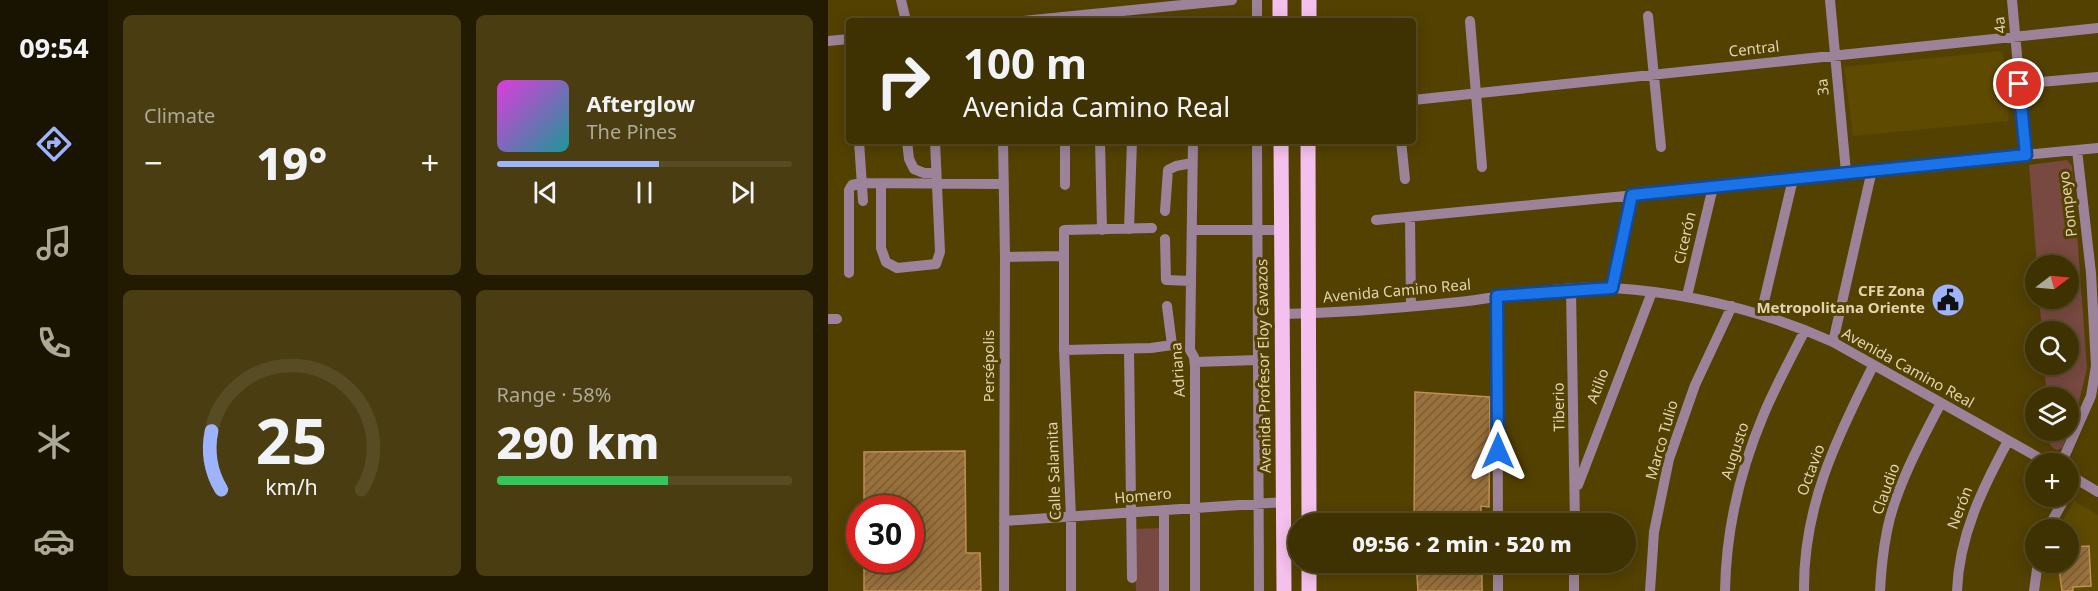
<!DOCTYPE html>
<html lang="en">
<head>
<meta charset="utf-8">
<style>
  :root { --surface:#3e3102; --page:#493d11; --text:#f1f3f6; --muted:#ada999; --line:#574c24; --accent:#9db4fd }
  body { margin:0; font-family:"Noto Sans",sans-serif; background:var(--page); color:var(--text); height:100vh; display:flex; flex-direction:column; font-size:22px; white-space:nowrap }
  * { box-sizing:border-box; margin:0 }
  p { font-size:20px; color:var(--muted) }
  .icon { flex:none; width:33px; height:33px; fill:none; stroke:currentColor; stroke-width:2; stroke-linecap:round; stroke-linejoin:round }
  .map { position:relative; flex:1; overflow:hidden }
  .details { display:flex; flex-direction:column; gap:15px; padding:15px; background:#221b01; width:720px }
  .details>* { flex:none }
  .guide { position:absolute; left:18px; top:18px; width:570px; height:126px; border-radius:6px; box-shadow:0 3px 15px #0003,0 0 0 2px var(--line); background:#3e3102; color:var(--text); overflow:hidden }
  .needle { width:39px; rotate:74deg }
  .buttons { position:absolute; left:1197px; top:255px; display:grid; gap:12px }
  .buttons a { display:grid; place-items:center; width:54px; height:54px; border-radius:50%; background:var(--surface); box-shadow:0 3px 15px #0003,0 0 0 2px var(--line); font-size:30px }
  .speed { position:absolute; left:18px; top:495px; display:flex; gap:12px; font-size:30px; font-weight:700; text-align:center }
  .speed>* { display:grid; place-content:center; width:78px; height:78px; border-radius:50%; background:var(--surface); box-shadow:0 3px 15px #0003,0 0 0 2px var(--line); line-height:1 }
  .speed .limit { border:9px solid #d22; background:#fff; color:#111 }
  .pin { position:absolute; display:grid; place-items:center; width:51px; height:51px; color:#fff; margin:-26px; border:3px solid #fff; border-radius:50%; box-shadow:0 2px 6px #0007 }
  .me { position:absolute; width:66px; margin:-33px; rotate:0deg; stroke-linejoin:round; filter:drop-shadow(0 0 4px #0008) }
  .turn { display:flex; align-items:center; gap:21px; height:126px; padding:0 18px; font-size:27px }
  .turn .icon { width:78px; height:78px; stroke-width:2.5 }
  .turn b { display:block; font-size:42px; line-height:51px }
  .big { font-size:45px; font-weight:800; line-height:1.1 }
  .details .widget { flex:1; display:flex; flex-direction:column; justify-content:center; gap:9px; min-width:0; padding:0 21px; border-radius:9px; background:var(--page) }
  .details .dial { align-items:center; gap:0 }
  .dial svg { height:156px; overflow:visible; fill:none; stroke:var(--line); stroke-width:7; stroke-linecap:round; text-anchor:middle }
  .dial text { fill:var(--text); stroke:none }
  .song { display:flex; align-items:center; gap:18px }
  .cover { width:72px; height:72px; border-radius:9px; background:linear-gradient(135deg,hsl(300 70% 55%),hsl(180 70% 35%)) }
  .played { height:6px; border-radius:3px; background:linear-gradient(90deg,var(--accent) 55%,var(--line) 55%) }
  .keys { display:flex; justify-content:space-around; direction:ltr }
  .heat { display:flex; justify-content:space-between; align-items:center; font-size:33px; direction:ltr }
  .charge { height:9px; border-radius:4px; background:linear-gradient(90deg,#34c759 58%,var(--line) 0) }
  .details .tiles { flex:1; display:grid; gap:15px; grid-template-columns:repeat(2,1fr) }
  .trip { position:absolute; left:460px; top:513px; width:348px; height:60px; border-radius:30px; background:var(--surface); box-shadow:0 3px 15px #0003,0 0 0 2px var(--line); font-weight:800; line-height:60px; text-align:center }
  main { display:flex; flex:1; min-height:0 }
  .menu { display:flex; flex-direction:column; width:108px; justify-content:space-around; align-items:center; background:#191401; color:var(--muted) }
  .menu .icon { width:42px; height:42px }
  .menu .on { color:var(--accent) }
  .menu b { font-size:27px; color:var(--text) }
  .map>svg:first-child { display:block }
  .built { fill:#5e4a00 }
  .park { fill:#774940 }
  .building { fill:url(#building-hatch); stroke:#c08f53; stroke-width:1.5 }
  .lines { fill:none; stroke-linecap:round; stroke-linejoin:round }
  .minor { stroke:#9c8399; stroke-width:10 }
  .major { stroke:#f4c0ed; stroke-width:15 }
  .route-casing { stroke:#114b97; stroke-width:15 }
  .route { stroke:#1a73e8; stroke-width:10 }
  .labels { text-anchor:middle; stroke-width:6; stroke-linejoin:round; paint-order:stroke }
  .street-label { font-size:15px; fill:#e0d4b1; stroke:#534102 }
  .poi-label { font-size:15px; font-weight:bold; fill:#e0d4b1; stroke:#534102; text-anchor:end }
</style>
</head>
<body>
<main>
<nav class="menu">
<b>09:54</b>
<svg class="icon on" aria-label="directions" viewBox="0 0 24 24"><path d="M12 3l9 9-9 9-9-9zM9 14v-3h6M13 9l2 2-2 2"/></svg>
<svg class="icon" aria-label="music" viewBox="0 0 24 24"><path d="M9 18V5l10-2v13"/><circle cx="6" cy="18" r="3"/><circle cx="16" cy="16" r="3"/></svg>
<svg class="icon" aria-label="phone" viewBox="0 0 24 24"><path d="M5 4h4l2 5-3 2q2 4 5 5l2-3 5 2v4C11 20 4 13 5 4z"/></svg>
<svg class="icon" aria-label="climate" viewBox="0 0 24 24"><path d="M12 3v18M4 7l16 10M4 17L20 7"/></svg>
<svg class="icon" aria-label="car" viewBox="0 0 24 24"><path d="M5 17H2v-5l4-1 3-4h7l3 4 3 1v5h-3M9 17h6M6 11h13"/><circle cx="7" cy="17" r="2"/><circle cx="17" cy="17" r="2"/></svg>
</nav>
<section class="details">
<div class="tiles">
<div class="widget"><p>Climate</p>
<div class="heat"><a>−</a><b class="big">19°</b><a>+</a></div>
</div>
<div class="widget">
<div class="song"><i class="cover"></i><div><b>Afterglow</b><p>The Pines</p></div></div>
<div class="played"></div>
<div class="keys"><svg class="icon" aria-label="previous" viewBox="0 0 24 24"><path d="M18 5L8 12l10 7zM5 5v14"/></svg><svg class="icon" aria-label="pause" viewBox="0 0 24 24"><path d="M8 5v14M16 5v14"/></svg><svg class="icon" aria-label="next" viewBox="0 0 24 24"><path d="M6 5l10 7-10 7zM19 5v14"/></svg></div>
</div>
<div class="widget dial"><svg viewBox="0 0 100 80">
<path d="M14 69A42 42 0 1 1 86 69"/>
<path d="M14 69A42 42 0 0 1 9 39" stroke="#9db4fd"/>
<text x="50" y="56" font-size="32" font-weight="700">25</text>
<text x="50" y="72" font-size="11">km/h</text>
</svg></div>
<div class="widget"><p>Range · 58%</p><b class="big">290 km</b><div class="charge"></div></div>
</div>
</section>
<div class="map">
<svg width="1270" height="591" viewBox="0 0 1270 591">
  <defs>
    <pattern id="building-hatch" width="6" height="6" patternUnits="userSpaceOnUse" patternTransform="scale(1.5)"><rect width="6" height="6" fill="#9a703b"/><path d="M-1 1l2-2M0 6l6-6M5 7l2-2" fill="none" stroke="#775d39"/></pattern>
  </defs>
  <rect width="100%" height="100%" fill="#534102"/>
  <path class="built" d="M1172,51l3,3 6,67 -156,15 -9,-69z
    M1246,501l24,14v76h-59l5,-28 24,-1v-32l-10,-1z"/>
  <path class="park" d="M1239,160l5,6 15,202 -10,42 -15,38 -5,2c-10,-5 -7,-9 -8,-19l19,-1v-32l-21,-1 -3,-32 24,-1v-32l-26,-1 -3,-32 29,-1v-32l-31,-1 -8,-100z
    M333,528l2,63h-27l-3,-62z"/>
  <path class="building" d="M587,392l75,5 -1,110 -8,-1v18h-67z
    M137,451l1,102h14l1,38h-117v-31h46v-52h-46v-56z
    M1261,546l2,40 -18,1v4h-11l-4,-29h10v-15z
    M588,562h66v29h-64z"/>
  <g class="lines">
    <path class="minor" d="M73,0l5,21
      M429,0v21
      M1002,0l16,172
      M1184,0l14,155
      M820,16l13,131
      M195,21l209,-21
      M642,21l12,146
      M0,41l21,-2
      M1191,84l79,-7
      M585,100l685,-72
      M31,141l4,60
      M79,141l2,18 5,10 10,4h12
      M175,141l2,116 -1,334
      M272,141l2,89
      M365,141l-3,209 4,7 1,10v224
      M429,141l2,450
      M573,141l4,38
      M53,184v64l5,14 11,6 39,-4 4,-12 -5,-111
      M237,185v-44
      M337,211l3,-41 8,-4 16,-3
      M582,217l1,89
      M548,220l291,-28 179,-20 252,-24
      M301,229l3,-88
      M364,230h89
      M337,239l1,41 25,1
      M177,257l59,-1
      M21,273v-83l3,-5 9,-2 143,1
      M784,288l20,-93
      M743,290l4,234
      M669,296l1,228
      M859,296l26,-109
      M339,306l5,39
      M454,314c59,-1 118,-6 177,-12 49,-6 105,-17 154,-14 76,5 151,23 220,54l217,122
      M933,314l32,-135
      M0,319h9
      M1005,342l39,-172
      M301,349l3,229
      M236,350l87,-2 21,-3
      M367,362l63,-2
      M1233,464l30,-68 5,-30 -5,-93 -14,-123
      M1240,474l30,18
      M750,485l74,-193
      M336,510v81
      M176,521l280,-19
      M1219,530l19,-34
      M670,562v29
      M243,591v-74l-7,-167v-120l88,-2
      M746,591v-29
      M822,591l4,-59 15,-73 26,-74 37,-79
      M897,591c1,-59 15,-120 38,-175 12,-29 28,-58 42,-86
      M976,591c-1,-84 32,-152 69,-225
      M1052,591c1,-20 3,-40 7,-60 8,-42 34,-90 54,-128
      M1129,591c2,-55 25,-102 51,-150
      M1206,591l4,-29"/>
    <path class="major" d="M452,0v21
      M481,21v-21
      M453,141l3,450
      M480,141l1,383
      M481,562v29"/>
  </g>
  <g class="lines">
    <g class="route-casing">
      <path id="route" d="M670,451l-1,-155 115,-8 20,-93 394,-40 -7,-71"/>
    </g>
    <use href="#route" class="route"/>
  </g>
  <defs>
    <g id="civic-disc" transform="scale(1.725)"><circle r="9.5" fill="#9db4fd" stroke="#534102"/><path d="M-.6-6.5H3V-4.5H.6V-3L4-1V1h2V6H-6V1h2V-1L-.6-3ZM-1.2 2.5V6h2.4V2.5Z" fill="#111"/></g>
  </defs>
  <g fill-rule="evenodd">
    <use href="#civic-disc" x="1120" y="300"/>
  </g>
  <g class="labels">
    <g class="street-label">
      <text transform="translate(1172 25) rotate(-96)" y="5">4a</text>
      <text transform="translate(926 49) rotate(-6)" y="5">Central</text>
      <text transform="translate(995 87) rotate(-96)" y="5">3a</text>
      <text transform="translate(1240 204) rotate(-97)" y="5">Pompeyo</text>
      <text transform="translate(857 238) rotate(-77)" y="5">Cicerón</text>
      <text transform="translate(569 291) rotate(-5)" y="5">Avenida Camino Real</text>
      <text transform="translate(161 366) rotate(-90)" y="5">Persépolis</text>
      <text transform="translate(436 366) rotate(-91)" y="5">Avenida Profesor Eloy Cavazos</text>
      <text transform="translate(1080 368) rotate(29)" y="5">Avenida Camino Real</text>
      <text transform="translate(350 370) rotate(-94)" y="5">Adriana</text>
      <text transform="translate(770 386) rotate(-69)" y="5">Atilio</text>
      <text transform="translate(731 407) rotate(-91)" y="5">Tiberio</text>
      <text transform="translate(834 440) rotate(-74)" y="5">Marco Tulio</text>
      <text transform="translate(907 451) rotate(-72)" y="5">Augusto</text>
      <text transform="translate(983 470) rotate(-70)" y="5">Octavio</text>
      <text transform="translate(226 471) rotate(-92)" y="5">Calle Salamita</text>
      <text transform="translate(1058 489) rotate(-70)" y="5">Claudio</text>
      <text transform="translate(315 496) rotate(-5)" y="5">Homero</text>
      <text transform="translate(1132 508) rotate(-69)" y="5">Nerón</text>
    </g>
    <g class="poi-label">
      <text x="1097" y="296">CFE Zona<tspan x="1097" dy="17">Metropolitana Oriente</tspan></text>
    </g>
  </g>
</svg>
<div class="buttons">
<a><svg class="needle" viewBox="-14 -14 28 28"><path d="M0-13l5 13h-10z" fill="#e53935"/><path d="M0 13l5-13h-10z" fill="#ada999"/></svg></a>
<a><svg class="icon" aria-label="search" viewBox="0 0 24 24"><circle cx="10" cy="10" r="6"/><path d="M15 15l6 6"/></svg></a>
<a><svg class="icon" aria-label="layers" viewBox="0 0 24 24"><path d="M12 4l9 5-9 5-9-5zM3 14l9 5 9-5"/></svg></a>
<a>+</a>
<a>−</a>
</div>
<div class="speed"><div class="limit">30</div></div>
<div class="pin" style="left:1191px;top:84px;background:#d93025"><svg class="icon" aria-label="arrive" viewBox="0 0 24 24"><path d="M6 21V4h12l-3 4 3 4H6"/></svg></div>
<svg class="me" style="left:670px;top:451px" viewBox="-20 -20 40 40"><path d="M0-17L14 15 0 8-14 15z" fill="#1a73e8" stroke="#fff" stroke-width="4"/></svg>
<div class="trip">09:56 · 2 min · 520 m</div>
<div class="guide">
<div class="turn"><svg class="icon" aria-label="right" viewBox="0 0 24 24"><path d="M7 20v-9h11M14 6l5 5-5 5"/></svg><div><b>100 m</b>Avenida Camino Real</div></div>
</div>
</div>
</main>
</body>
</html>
